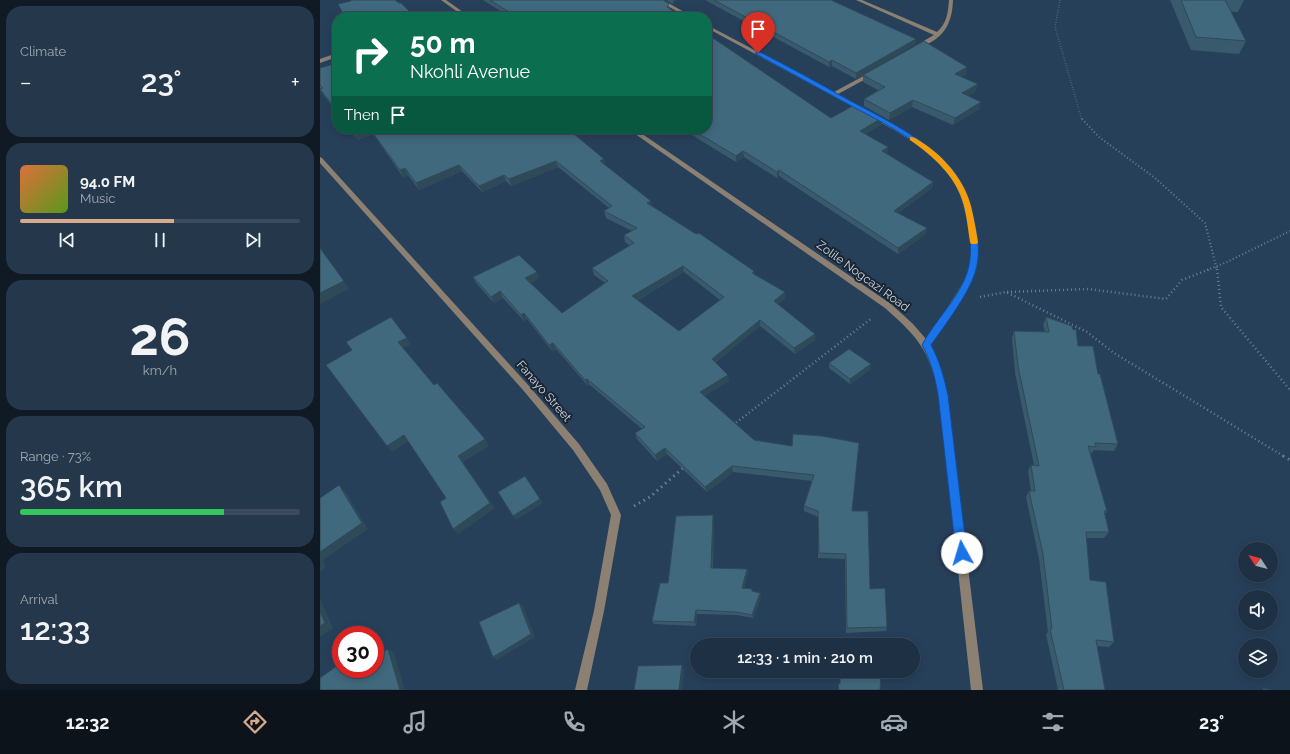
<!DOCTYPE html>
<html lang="en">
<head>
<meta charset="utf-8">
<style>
  :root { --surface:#1d3044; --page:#25384b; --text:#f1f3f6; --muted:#a0a9b2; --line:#3b4b5d; --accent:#d6ab8b }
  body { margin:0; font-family:Raleway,sans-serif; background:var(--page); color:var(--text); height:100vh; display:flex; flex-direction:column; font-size:15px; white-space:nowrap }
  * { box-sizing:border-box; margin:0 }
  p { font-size:13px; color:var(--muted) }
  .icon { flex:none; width:22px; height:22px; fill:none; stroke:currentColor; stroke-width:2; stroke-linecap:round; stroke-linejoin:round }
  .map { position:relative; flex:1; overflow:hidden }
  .sheet { display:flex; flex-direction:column; gap:6px; padding:6px; background:#101a25; width:320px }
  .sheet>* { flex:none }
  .guide { position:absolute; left:12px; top:12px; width:380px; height:122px; border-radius:16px; box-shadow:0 2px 10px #0003,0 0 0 1px var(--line); background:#0b6e4f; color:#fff; overflow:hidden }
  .needle { width:26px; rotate:306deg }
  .fabs { position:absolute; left:918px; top:542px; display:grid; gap:8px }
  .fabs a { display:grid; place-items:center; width:40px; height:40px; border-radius:50%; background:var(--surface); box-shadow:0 2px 10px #0003,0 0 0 1px var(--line); font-size:20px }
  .speed { position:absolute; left:12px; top:626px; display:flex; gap:8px; font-size:20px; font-weight:700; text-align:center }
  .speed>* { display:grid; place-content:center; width:52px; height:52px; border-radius:50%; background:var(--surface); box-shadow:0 2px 10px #0003,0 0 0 1px var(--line); line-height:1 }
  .speed .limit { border:6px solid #d22; background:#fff; color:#111 }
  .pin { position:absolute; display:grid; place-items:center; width:34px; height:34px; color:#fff; margin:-41px -17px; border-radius:50% 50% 50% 0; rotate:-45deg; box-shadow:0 0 4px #0007 }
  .pin .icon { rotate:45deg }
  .me { position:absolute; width:44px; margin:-22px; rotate:354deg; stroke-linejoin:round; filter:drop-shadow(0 0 3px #0008) }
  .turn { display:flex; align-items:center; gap:14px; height:84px; padding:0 12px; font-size:18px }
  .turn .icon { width:52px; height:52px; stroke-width:2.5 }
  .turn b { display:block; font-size:28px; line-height:34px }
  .then { display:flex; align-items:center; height:38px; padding:0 12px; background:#0003; gap:8px; font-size:15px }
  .big { font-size:30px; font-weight:600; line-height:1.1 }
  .sheet .tile { flex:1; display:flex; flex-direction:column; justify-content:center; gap:6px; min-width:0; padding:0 14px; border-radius:16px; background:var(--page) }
  .sheet .dial { align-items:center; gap:0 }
  .dial b { font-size:52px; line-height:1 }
  .song { display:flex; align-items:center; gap:12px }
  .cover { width:48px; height:48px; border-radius:6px; background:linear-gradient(135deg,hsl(20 70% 55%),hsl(90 70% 35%)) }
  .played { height:4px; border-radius:2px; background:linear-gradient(90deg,var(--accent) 55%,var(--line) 55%) }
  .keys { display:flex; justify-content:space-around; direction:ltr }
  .heat { display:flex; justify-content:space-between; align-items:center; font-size:22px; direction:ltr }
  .charge { height:6px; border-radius:3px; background:linear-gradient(90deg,#34c759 73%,var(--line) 0) }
  .trip { position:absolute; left:370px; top:638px; width:230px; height:40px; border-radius:20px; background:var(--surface); box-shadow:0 2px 10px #0003,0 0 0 1px var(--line); font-weight:600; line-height:40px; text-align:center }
  .dock { display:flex; height:64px; justify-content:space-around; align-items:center; background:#0c131b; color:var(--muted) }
  .dock .icon { width:28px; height:28px }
  .dock .current { color:var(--accent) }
  .dock b { font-size:18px; color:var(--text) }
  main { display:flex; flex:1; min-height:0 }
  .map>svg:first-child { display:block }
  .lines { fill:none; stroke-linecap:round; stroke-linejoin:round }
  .path-far3 { stroke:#6a7f95; stroke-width:1.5; stroke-dasharray:0.5 2; stroke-linecap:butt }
  .path-far2 { stroke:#6a7f95; stroke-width:2; stroke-dasharray:1 2.5; stroke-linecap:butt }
  .path-far1 { stroke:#6a7f95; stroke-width:2.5; stroke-dasharray:1 3; stroke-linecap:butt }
  .path { stroke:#6a7f95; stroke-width:3; stroke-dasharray:1.5 4; stroke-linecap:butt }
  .street { fill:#8c8072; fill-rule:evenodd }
  .wall { fill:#385a6c; fill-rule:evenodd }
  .shaded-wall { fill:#2e4a58 }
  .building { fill:#41697d; stroke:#2e4a58; fill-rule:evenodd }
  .route { fill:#1a73e8; stroke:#114b97 }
  .slow { fill:#f59e0b }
  .labels { text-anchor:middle; stroke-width:4; stroke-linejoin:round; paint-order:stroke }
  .street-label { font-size:12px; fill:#cbdaeb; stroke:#1b2632 }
</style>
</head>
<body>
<main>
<section class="sheet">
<div class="tile"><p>Climate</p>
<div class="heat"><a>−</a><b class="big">23°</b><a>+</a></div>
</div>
<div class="tile">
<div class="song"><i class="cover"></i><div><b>94.0 FM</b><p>Music</p></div></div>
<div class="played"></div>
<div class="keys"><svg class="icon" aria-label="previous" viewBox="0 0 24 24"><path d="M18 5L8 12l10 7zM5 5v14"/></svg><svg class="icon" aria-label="pause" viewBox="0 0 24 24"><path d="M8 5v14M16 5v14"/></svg><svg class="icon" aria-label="next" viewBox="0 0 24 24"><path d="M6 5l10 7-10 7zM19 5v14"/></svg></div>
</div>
<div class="tile dial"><b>26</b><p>km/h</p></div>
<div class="tile"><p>Range · 73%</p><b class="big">365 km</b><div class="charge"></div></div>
<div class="tile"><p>Arrival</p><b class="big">12:33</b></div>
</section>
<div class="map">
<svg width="970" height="690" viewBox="0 0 970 690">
  <rect width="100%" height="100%" fill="#27405a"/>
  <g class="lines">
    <path class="path-far3" d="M740,0l-5,27 27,93"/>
    <path class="path-far2" d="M762,119l17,18 56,41 50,45 12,47
      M887,270l18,-7 65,-32"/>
    <path class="path-far1" d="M897,269l4,38 69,83
      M687,292l81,-3 78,10 16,-19 28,-11
      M660,297l26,-5 81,40 27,21 171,104
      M413,425l139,-107"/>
    <path class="path" d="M963,456l7,4
      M314,506l16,-9 34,-30"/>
    <path class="street" d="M121,0h5l24,17h-5l-3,-2 -5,2h-7l9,-4z
      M337,0h6l30,17h-6z
      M536,0h6l75,32c10,-9 11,-19 12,-32h4c-1,27 -11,39 -36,49l-3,-2 1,-1 19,-11z
      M387,25l127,67 37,-20h4v2l-37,20 28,16 -5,1 -154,-83z
      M17,53v4l-17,6v-4z
      M553,114c11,4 22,12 32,18 43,25 59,44 70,93 3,17 5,35 -2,51 -2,6 -6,11 -9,16 -10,19 -22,36 -34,54l9,20 8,29 36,295h-12l-32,-295c-10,-45 -20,-57 -54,-87l-257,-179h7l256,175 22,20 13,15c11,-16 22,-32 32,-48 3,-6 7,-11 9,-16 6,-19 4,-36 0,-55 -3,-13 -6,-26 -13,-38 -18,-30 -53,-48 -83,-65l-1,-1z
      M0,157l2,1 207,228 50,58 28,40 14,31 -17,96 -17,79h-12l19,-79 17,-96 -11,-25 -27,-40 -50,-60 -203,-227z"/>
  </g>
  <path class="wall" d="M163,0h180l7,9 12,8h-172z
    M346,0h10l-3,4z
    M385,0h126l84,44 -59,35 -24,-13 -3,1z
    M850,0h74l-6,12h-7l15,29 -7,13 -48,-4z
    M17,63v49l-13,-16 -4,-7h1l-1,-1v-20z
    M646,74l-5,3 15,14 -8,5 11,13 -26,16 -41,-18 -23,13 -25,-14v-7l14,-9 -15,-8v-7z
    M511,118l51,6 -17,10 23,13 -1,6h-1l47,29 -1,6 -34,25 28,21 -28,20 -119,-78 -2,2 -33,-21 -8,5 -54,-33h25z
    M30,129h218l38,37 46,40 102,65v4l31,17v6l-7,6 37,30v6l-20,14 -35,-28 -45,36 14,19 -25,15 50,44 38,6 60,65 18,78 17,38 -1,4 -40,2 -1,-74 -27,-1v-41l-14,-6v-5l8,-25 -79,-9 -26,20 -40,-38 -10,7 -20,-22 -2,-6 7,-4 -52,-44 -2,1 -32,-37 -4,2 -25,-32 -3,2 -21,-23 -9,5 -18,-20 -3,-6 66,1 -9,5 32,30 43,-30 -11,-8 -2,-7 38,-22 -5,-4 -1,-7 8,-4 -26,-13 -2,-7 5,-3 -51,-41 -47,19 -5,-5 -24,11 -20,-21 -43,19 -11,-15 -5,2 -30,-43 -15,6zM364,272l36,28 -41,31 -41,-31z
    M726,317l27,13 5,16 20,28 20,70 -4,7 -20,-1 -2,3h-2l17,58 -2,3 4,18 -5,6h-18l4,42 24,62 -5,5 -12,-1 8,44h-47l-12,-56 2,-2 -9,-73 -13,-62 3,-6h2l-3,-20 3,-6h3l-19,-92 -3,-35 2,-7 31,1 -2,-7z
    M509,363l42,6 -21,15 -21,-16z
    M394,519l-1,49 34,1 1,4 -4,15 8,3 9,6 -8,21 -16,-3 -40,-1 -1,12 -42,-2 -2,-3 16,-38z"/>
  <path class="shaded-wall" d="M353,0h3l-3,4z
    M596,39l-1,5 -59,35v-6z
    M512,60v6l-3,1v-5z
    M647,67l-1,7 -12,7 1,-7z
    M658,84l-2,7 -15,10 1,-8z
    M593,100l-1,7 -23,13 1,-7z
    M661,102l-2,7 -26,16 2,-7z
    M562,118v6l-23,13 1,-6z
    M46,129h4l3,5 -15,6 -3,-6z
    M568,147l-1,6 -6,4 1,-6z
    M423,151l1,6 -8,5v-6z
    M284,159l2,7 -6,-5z
    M236,161l2,6 -47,19 -2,-7z
    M139,165l3,6 -43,19 -3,-7z
    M85,168l3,7 -5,2 -3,-7z
    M459,170v6l-2,2v-6z
    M184,175l2,6 -24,11 -3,-6z
    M613,182l-1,6 -39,29 1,-6z
    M331,201l2,6 -6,-4z
    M607,228l-1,6 -28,20v-6z
    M7,257l22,32 -29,15v-11z
    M363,266l1,6 -50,30 -2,-6z
    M217,272l2,6 -11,7 -3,-7z
    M180,291l3,7 -9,5 -3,-6z
    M465,292v6l-11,10v-7z
    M204,313l3,6 -3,2 -3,-6z
    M440,320v6l-47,39 -1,-6z
    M495,334v6l-20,14 -1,-6z
    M87,338l4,6 -8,5 -5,-7z
    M233,343l3,6 -4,2 -3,-6z
    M551,364v5l-21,15v-5z
    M408,375l1,6 -28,17 -1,-6z
    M267,379l3,6 -2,1 -3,-6z
    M84,435l5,6 -17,11 -5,-6z
    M165,439l4,7 -26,16 32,46 -37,26 -5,-5 5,-73z
    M345,448l2,6 -10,7 -2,-6z
    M412,466l1,6 -26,20 -2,-5z
    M19,485l7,7 22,37 -45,31 3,7 -6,5v-20z
    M220,499l3,4 -27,17 -3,-4z
    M393,515l1,4 -2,53 -1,-4z
    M427,569l1,4 -5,19 -1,-4z
    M440,593l1,4 -8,21 -1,-3z
    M0,599l13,29 -13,9z
    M199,603l4,3 12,31 -38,23 -4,-3z
    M376,610l1,4 -1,12 -2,-4z
    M68,649l6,4 11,37h-5z
    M362,665l2,6 -2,19h-3z"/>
  <path class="building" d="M31,0h44l4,3h2l14,14h-70l-7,-13 13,-3z
    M170,0h173l6,4 -2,3 15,10h-165z
    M394,0h117l85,39 -60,34 -24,-13 -3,2z
    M861,0h44l21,41 -50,-4z
    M387,34l124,84 25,-14 26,14 -22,13 28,16 -6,4 51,31 -39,29 33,17 -29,20 -119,-78 -2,2 -34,-21 -7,5 -45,-27h16z
    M604,41l43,26 -12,7 23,10 -16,9 19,9 -26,16 -42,-18 -23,13 -26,-14 21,-12 -22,-12z
    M17,63v48l-17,-22 3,-1 -3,-3v-17z
    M31,129h15l-11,5z
    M50,129h198l36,30 -4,2 51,40 -4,2 49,31 3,-1 55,38 -2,2 33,19 -11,9 41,33 -21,14 -34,-28 -48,39 16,16 -28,17 54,48 38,6 1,-12 29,2 37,7 -7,68h16l2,78 15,-1 2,39 -40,1 -1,-74 -27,-1 -1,-42 -14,-5 10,-31 -82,-9 -27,21 -40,-39 -10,7 -20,-22 10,-6 -58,-48 -2,1 -32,-37 -4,2 -25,-32 -3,2 -21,-24 -9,6 -18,-20 46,-22 18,17 -12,6 37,35 46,-32 -16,-13 42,-25 -10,-8 13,-7 -33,-17 8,-5 -56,-45 -47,18 -5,-4 -25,11 -20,-21 -43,18 -11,-15 -5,2zM363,266l41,31 -45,34 -47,-35z
    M0,248l24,33 -24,12z
    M71,317l16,21 -9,4 36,43 3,-2 48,56 -27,17 32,47 -37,26 -13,-27 6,-4 -42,-63 -17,11 -61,-81 26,-15 -6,-8z
    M726,317l26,9 1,4 3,-1 2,17h15l5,28h2l18,70 -23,-1 1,4 -8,-1 19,65h-3l5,21h-23l4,48 16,2 8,60 -18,-2 9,50h-41l-14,-61h2l-9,-75 -14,-63h6l-4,-26 8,1 -21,-100 -4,-35 35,1z
    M529,349l22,15 -21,15 -21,-16z
    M205,476l15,23 -27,17 -15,-24z
    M19,485l23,38 -42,29v-54z
    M393,515l-2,53 36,1 -5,19 10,1v2l8,2 -8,22 -16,-3 -40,-2 -2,12 -42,-1 8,-38h8l8,-67z
    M199,603l12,31 -38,23 -14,-35z
    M0,611l5,12 -5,3z
    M68,649l12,41h-80v-12l21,-15v6h13l1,3 4,-3h16v-11z
    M362,665l-3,25h-45l4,-24z
    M520,671h19l22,2 -1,17h-41l-1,-6h2z
    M943,688l8,2h-8z"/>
  <path class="route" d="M436,52h4c29,15 57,30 85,46 37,20 96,47 116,84 8,14 11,28 14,43 4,16 5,32 0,48 -7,22 -30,52 -44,72 9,16 13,33 17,50l19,158 -1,4 -4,1 -5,-1 -1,-4 -18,-158c-3,-18 -7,-34 -16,-50 13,-25 36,-45 45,-72 5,-16 4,-32 1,-48 -3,-15 -6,-31 -14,-43 -25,-38 -71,-59 -110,-80 -29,-16 -59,-32 -88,-48z"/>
  <path class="slow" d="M590,137c6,0 11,5 16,8 20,14 39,37 45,61 3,12 5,24 7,36l-1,2h-6l-1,-2c-2,-12 -3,-24 -6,-36 -7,-29 -31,-50 -54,-66z"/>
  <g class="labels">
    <g class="street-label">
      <text transform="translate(543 276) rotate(36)" y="4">Zolile Nogcazi Road</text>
      <text transform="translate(224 391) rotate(49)" y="4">Fanayo Street</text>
    </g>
  </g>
</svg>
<div class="fabs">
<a><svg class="needle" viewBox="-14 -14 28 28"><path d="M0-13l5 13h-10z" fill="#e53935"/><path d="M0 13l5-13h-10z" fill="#a0a9b2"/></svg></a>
<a><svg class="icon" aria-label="sound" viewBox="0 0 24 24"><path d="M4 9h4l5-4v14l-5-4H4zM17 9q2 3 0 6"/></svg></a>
<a><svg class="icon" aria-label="layers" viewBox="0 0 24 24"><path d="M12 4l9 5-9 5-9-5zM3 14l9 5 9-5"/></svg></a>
</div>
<div class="speed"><div class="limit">30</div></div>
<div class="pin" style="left:438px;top:53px;background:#d93025"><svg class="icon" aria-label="arrive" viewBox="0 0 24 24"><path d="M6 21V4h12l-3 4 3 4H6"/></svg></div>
<svg class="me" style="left:642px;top:553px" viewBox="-20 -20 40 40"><circle r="19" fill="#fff"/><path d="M0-13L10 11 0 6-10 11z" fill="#1a73e8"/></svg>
<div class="trip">12:33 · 1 min · 210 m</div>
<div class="guide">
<div class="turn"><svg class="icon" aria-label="right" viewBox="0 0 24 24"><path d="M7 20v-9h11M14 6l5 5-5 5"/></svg><div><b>50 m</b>Nkohli Avenue</div></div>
<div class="then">Then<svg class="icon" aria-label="arrive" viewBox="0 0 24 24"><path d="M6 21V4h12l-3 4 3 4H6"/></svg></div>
</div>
</div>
</main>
<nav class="dock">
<b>12:32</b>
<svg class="icon current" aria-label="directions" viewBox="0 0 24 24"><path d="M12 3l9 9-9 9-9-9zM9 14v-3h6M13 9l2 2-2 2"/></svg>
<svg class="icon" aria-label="music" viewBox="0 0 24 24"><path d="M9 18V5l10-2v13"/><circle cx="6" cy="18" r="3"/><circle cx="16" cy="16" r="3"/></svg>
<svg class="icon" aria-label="phone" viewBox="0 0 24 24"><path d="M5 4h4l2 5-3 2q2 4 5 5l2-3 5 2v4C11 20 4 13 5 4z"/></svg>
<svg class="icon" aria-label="climate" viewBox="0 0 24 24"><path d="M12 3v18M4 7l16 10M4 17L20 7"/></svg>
<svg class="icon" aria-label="car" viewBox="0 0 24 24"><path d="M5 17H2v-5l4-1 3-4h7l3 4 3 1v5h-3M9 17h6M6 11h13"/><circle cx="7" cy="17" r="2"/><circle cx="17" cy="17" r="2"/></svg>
<svg class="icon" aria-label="filters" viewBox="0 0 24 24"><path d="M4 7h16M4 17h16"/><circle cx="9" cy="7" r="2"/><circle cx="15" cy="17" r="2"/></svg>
<b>23°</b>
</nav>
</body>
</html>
